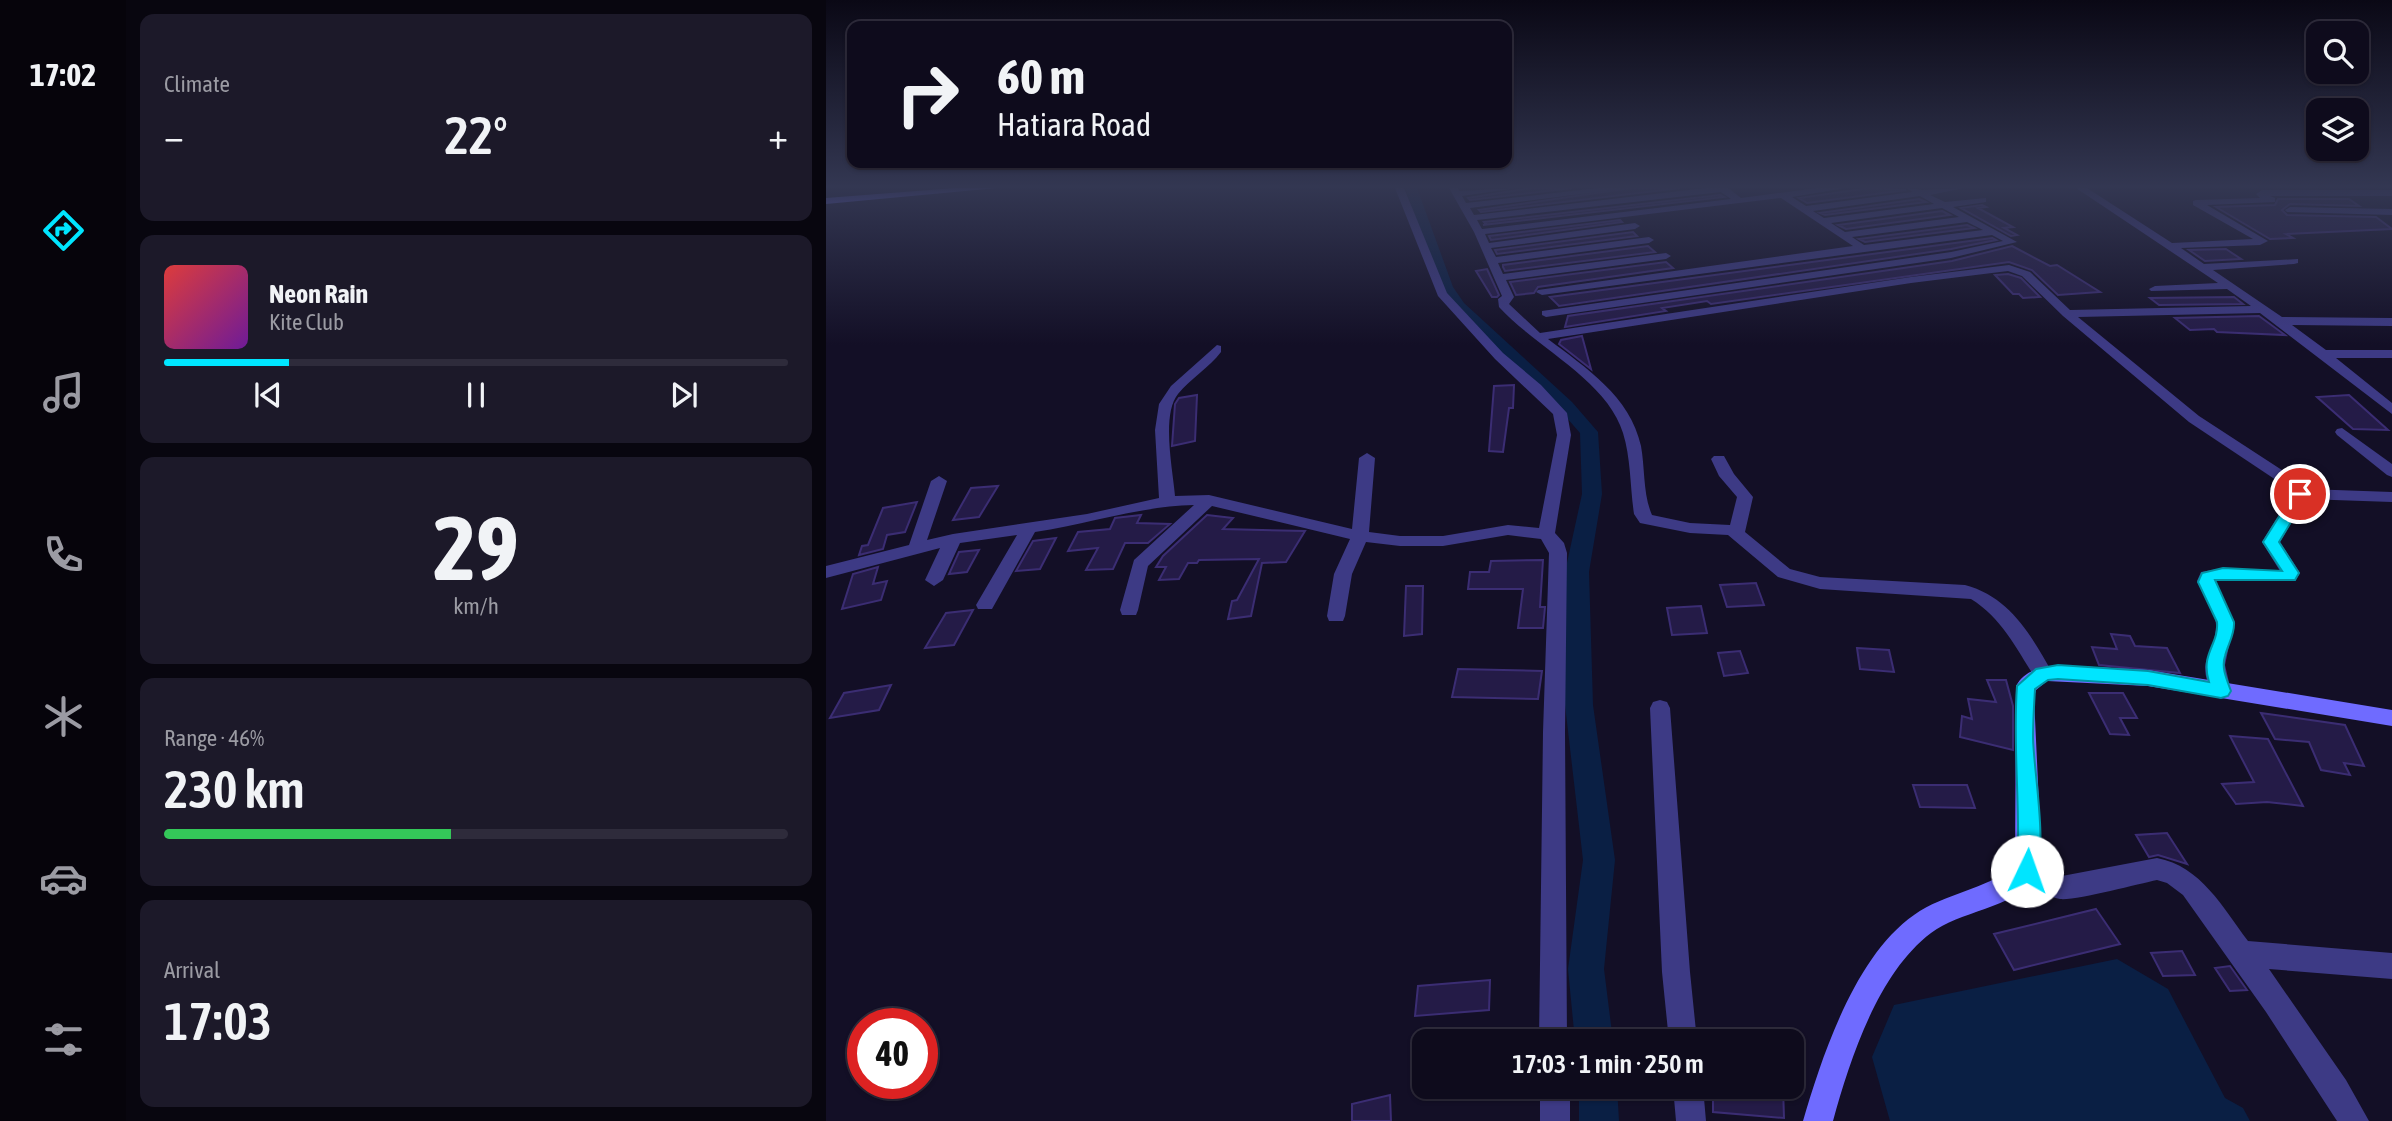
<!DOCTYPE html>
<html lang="en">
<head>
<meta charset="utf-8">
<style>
  :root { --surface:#0e0b1c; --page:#1c1929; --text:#f1f3f6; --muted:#9b9ba3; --line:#2e2b3b; --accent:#00e5ff }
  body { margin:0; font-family:"Asap Condensed",sans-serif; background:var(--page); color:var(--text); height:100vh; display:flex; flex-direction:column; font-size:26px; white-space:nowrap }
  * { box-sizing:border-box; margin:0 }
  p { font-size:23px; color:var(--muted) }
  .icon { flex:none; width:38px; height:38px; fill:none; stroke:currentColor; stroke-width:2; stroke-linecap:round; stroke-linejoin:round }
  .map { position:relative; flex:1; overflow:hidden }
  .side { display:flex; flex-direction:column; gap:14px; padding:14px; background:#08060f; width:700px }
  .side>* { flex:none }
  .guide { position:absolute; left:21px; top:21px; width:665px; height:147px; border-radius:14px; box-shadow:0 2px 5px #0004,0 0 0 2px var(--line); background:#0e0b1c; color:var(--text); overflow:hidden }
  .buttons { position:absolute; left:1480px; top:21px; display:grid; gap:14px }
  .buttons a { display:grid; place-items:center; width:63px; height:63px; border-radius:14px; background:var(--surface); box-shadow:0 2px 5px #0004,0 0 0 2px var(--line); font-size:35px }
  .speed { position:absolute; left:21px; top:1008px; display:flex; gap:14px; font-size:35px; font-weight:700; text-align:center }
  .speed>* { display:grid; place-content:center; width:91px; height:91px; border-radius:50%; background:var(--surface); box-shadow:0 2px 5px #0004,0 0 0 2px var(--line); line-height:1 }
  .speed .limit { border:10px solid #d22; background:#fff; color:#111 }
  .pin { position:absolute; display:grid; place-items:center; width:60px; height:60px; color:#fff; margin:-30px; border:4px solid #fff; border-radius:50%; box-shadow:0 2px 7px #0007 }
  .me { position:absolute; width:77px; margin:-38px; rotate:3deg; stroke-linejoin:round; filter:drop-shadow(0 0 5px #0008) }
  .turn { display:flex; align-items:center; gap:24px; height:147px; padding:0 35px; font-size:32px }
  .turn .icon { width:91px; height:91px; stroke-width:2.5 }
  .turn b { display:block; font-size:49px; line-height:60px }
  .big { font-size:52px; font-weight:600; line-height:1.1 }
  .side .widget { flex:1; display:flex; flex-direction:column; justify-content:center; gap:10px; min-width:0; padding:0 24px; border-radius:14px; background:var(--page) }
  .side .dial { align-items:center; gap:0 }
  .dial b { font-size:91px; line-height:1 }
  .song { display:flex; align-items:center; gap:21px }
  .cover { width:84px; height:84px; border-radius:10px; background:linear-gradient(135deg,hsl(0 70% 55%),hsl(280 70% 35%)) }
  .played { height:7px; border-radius:4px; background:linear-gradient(90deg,var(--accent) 20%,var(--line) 20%) }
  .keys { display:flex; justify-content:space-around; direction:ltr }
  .heat { display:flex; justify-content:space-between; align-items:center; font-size:38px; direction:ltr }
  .charge { height:10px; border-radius:5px; background:linear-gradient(90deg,#34c759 46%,var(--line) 0) }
  .trip { position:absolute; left:586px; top:1029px; width:392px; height:70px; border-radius:14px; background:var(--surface); box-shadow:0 2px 5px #0004,0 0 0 2px var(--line); font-weight:600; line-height:70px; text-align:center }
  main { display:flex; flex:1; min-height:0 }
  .tab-bar { display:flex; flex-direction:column; width:126px; justify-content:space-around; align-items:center; background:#06040b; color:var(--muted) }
  .tab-bar .icon { width:49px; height:49px }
  .tab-bar .current { color:var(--accent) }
  .tab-bar b { font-size:32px; color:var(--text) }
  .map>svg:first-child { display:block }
  .water { fill:#0a1f44 }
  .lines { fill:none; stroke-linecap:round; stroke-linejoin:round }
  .canal { fill:#0a1f44; fill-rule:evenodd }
  .building { fill:#241b47; stroke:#3b2d73; stroke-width:2 }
  .street { fill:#3d3a85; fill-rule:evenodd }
  .secondary { fill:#6f6bff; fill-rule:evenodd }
  .route { fill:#00e5ff; stroke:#0095a6; stroke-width:2 }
</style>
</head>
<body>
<main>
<nav class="tab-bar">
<b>17:02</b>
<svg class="icon current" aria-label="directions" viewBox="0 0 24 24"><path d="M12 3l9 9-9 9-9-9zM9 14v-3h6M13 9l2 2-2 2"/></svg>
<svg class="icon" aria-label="music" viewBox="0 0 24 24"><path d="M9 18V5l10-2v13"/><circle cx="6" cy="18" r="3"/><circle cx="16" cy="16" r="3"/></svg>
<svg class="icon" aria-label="phone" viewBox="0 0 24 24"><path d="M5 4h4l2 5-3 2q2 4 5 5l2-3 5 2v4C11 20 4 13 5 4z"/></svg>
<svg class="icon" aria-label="climate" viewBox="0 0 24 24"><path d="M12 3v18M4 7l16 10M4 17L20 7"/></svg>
<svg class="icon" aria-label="car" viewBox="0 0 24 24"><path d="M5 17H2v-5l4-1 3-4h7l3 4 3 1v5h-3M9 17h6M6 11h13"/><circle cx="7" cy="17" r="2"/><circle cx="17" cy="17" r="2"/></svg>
<svg class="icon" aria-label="filters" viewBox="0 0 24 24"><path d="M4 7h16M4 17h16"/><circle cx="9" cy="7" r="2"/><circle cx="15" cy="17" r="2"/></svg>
</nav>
<section class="side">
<div class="widget"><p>Climate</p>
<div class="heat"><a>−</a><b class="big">22°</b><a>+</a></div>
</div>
<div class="widget">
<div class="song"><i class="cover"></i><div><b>Neon Rain</b><p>Kite Club</p></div></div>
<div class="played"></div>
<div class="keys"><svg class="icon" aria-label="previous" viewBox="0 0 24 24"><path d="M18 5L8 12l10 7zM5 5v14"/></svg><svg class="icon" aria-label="pause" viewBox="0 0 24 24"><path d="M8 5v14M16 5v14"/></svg><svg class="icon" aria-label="next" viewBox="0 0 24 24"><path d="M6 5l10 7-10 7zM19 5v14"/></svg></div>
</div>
<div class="widget dial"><b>29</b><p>km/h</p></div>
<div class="widget"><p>Range · 46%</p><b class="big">230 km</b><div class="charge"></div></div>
<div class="widget"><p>Arrival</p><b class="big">17:03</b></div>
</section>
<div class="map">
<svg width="1566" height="1121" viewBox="0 0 1566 1121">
  <rect width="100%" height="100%" fill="#130f26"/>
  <path class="water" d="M1291,959l51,30 57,109 18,10 7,13h-360l-18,-64 22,-52z"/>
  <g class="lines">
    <path class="canal" d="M579,188h12l36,99 11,16 108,99 26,30 4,62 -13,78 4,133 22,155 -11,109 9,72h-38l-7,-72 15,-109 -18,-155v-133l17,-78 -2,-61 -20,-23 -106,-101 -15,-22z
      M753,1087h38l2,34h-40z"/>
  </g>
  <path class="building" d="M704,188h42l-102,12 -2,-2z
    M805,188h49l-199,24 -2,-2z
    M1043,188l37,2 -99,13 -8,-5z
    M894,195l4,2 -241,28 3,-1 -2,-2z
    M1093,199l7,3 -101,13 -5,-2z
    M1452,199h71l10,7 -69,-2 -8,6 5,5 89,2 16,12 -106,5 7,4 -23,1 -54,-32 59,-2z
    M1156,205l4,2 -8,1 35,19 -9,1 13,7 -6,1 -50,-28z
    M1116,211l8,4 -104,14 -8,-4z
    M794,220l2,2 -131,18 -2,-4z
    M1141,225l7,3 -109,14 -6,-3z
    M807,232l4,4 -140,18 -2,-4z
    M1166,238l4,2 -45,9 -392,57 -9,-9z
    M822,246l7,6 -150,19 -2,-4v-2z
    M1186,246l38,20 7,-1 43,27 -42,3 -26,-25 -23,-8 -298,42 -4,-3 -45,7 4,3 -101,16 3,-11 384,-55z
    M1400,249l15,10 -36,2 -16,-11z
    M840,262l7,6 -135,19 -4,6 -18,2 -6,-13z
    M661,269l12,26 -2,2h-5l-16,-26z
    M1182,274l13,4 19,19 -17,1 -4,-4h-6l-18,-19z
    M1408,297l9,7 -84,1 -9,-7z
    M1433,316l26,19 -68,-3 -3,-3 -24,1 -15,-12z
    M756,336l9,33 -32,-25 2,-4z
    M688,385l-1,23h-4l-6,44 -14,-1 5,-65z
    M371,395l-2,46 -23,5 3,-42 4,-6z
    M1523,395l39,35 -35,-1 -36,-32z
    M172,486l-19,31 -26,3 18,-32z
    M91,502l-12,30 -18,3 -4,14 -24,6 3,-9 6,-1 15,-37z
    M315,515l-4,8 33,1 -22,19h-23l-12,26 -27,1 12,-22 -30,3 10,-19 32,-3 5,-11z
    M381,515l26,3 -10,11 82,2 -19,31 -24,1 -11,53 -23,3 4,-18 5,-1 22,-41 -60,1 -2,3h-9l-9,16 -20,1 7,-13h-10l7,-11z
    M230,538l-16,31 -24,2 17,-30z
    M153,550l-12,22 -18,2 10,-22z
    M717,560l-3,47h5l-2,21h-25l5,-39h-55l2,-17h19l2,-11z
    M52,567l-5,17 14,-3 -6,19 -39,9 11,-35z
    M930,583l8,22 -37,2 -7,-22z
    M580,586h17l-1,48 -18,2z
    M875,606l6,27 -35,2 -5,-27z
    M147,610l-19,35 -29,3 21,-35z
    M1285,634l19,2 5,10 32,2 13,25 -81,-8 -7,-18 25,2z
    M1031,648l32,2 5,22 -34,-3z
    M914,651l8,22 -24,3 -6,-23z
    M632,669l84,2 -4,28 -86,-2z
    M1161,680h19l7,26v44l-53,-13 2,-21 10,3 -4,-20 28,3z
    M65,685l-12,25 -49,8 14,-25z
    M1263,693h34l14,25h-17l9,17 -19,-1z
    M1435,713l84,12 19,41 -20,-3 6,12 -29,-5 -12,-28 -34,-3z
    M1404,736l38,3 35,67 -36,-4 -31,2 -14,-20 32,-2z
    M1087,785h54l8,23 -55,-1z
    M1341,833l20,31 -29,-9 -9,2 -13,-22z
    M1270,909l24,35 -106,26 -20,-36z
    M1356,951l13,24 -32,1 -12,-23z
    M1404,966l17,24 -17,1 -15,-23z
    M664,980l-1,30 -74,6 3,-30z
    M887,1087h70l1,31 -71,-6z
    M564,1095l1,26h-39v-17z"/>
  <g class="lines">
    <path class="street" d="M569,188h9l43,105 56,60 38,32 26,28 4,22 -16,98 9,10 3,10 -2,179 2,309h-28l4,-309 6,-179 -8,-14 -33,-4 -65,11h-43l-34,-4 -14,32 -7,42 -2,5h-14l-2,-5 7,-42 16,-35 -138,-33 -64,60 -10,44 -2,5h-14l-2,-5 14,-50 60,-55c-53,1 -106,19 -159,27l-43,77h-14l-2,-4 41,-70 -57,8 -17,37 -9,6 -9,-6 15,-32 -114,30v-12l83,-21 22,-64 8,-5 8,5 -20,59 26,-6 134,-20 72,-16 -4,-68 4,-26 12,-18 46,-41 4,1v6c-12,16 -30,26 -43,42 -17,21 -5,76 -3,102l34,-1 143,34 7,-71 8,-5 8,5 -6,74 31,4h43l65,-11 31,3 18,-93 -4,-21 -58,-55 -57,-63z
      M623,188h9l1,3 58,-3 -55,8 4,7 132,-15h31l-159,20 4,7 232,-27h22l13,10 76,-10h29l-54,9 14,9 106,-14 -5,-4 15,2 42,-2 -34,7 15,7 41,-4v4l-33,5 64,35 -66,16 -405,59 -4,-2v-4l409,-59 52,-11 -11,-6 -450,60 -6,-3 2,-2 315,-44 -72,-48 -296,36 4,9 146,-20 5,3 -5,3 -144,19 5,9 153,-20 5,3 -5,3 -151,20 5,11 163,-21 5,3 -5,3 -160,21 8,17 -5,7 31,29 371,-56 98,-12 21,7 40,38 181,-4 -24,-17 -76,2 -2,-2 6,-3 63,-3 -142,-95h11l85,55 81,-4 -60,-34v-4l3,-1 64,-2 -4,-4 6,-4h130v6h-122l5,2v4l-68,3 61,36 -8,4 -79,3 23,16 94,-5v4l-4,1 -81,6 69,47 110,1v8l-100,-1 34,25h66v8h-56l56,45v11l-132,-101 -182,4 121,99 106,69 2,4 85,3v10l-87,-3 -25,43 20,31 -5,8h-80l19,41 -9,43 6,26 -3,5 -7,3 -7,-3c-20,-36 0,-38 2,-69 1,-14 -13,-33 -19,-46l4,-9 22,-4 57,3 -18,-29 30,-48 -1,-4 -102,-68 -126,-106 -41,-40 -14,-5 -97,12 -363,56c38,29 82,57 93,107 4,22 2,49 11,69l38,8 40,2 7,-28 -18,-21 -8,-17 3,-3h10l10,18 19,23 -8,35 45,37 30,8 145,8c45,12 66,50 88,89l-3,5 -7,2 -7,-2c-19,-29 -34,-61 -65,-80l-151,-10 -42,-12 -50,-42 -38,-2 -50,-10 -6,-9c-4,-27 -3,-55 -11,-81 -16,-53 -88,-86 -124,-126l-1,-8 4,-3 -28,-64zM895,192l10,7 -249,30 -5,-9zM1094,196l14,8 -110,14 -11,-7zM1116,208l17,9 -114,15 -14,-9zM1141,222l16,8 -119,15 -12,-8z
      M1464,207l102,2v6l-105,-3 -2,-2z
      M1516,428l50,36v13l-5,-2 -50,-40 -2,-3 2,-3z
      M834,700l7,2 3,6 20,264 7,69h-28l-7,-69 -12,-264 3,-6z
      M1331,858c44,8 66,50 91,83l144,12v26l-123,-10 77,111 23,41h-32l-71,-109 -83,-117 -16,-12 -10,-3c-19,4 -82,21 -97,19 -16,-3 -39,-14 -45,-28l3,-8 9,-3 35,16z
      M714,1087h30v34h-30z
      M847,1087h30l3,34h-30z"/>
    <path class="secondary" d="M129,188h42l-171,16v-6z
      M1250,666l72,4 244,40v16l-244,-40 -101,-5 -11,9 -2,7 7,150c-1,10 1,23 -5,32 -21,28 -76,32 -105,54 -53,40 -81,126 -98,188h-30c19,-65 52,-165 111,-206 31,-22 71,-25 101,-49l1,-180c12,-22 38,-20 60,-20z"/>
  </g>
  <linearGradient id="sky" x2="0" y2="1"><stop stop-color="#0a0815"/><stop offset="0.54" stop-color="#333752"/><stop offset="1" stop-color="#333752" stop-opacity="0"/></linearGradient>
  <rect width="1566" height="345" fill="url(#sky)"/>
  <path class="route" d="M1474,489l8,5 -29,48 20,31 -4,7h-80l19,42c1,12 -6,22 -9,34 -4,12 2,24 6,35l-3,5 -7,2 -73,-13 -90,-6 -10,1 -13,9c-1,17 -2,33 -2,49 1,36 15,110 2,140l-8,3 -8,-3c-5,-11 -1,-21 -1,-32 1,-54 -5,-106 -1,-160l19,-17 22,-4 90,6 61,11c-9,-29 10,-37 8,-60l-19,-40 4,-9 21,-5 59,3 -19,-29 32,-51z"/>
</svg>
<div class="buttons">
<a><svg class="icon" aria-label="search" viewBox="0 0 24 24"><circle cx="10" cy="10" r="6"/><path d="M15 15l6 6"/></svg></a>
<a><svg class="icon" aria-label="layers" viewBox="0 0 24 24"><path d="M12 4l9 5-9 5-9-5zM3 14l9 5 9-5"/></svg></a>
</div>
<div class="speed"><div class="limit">40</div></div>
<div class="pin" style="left:1474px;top:494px;background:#d93025"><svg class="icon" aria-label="arrive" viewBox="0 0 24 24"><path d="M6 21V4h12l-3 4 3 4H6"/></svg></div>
<svg class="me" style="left:1201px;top:871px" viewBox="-20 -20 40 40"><circle r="19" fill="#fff"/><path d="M0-13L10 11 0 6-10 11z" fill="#00e5ff"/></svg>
<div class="trip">17:03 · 1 min · 250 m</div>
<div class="guide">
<div class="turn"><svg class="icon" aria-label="right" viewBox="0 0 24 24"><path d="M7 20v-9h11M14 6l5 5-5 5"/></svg><div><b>60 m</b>Hatiara Road</div></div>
</div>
</div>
</main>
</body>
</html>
